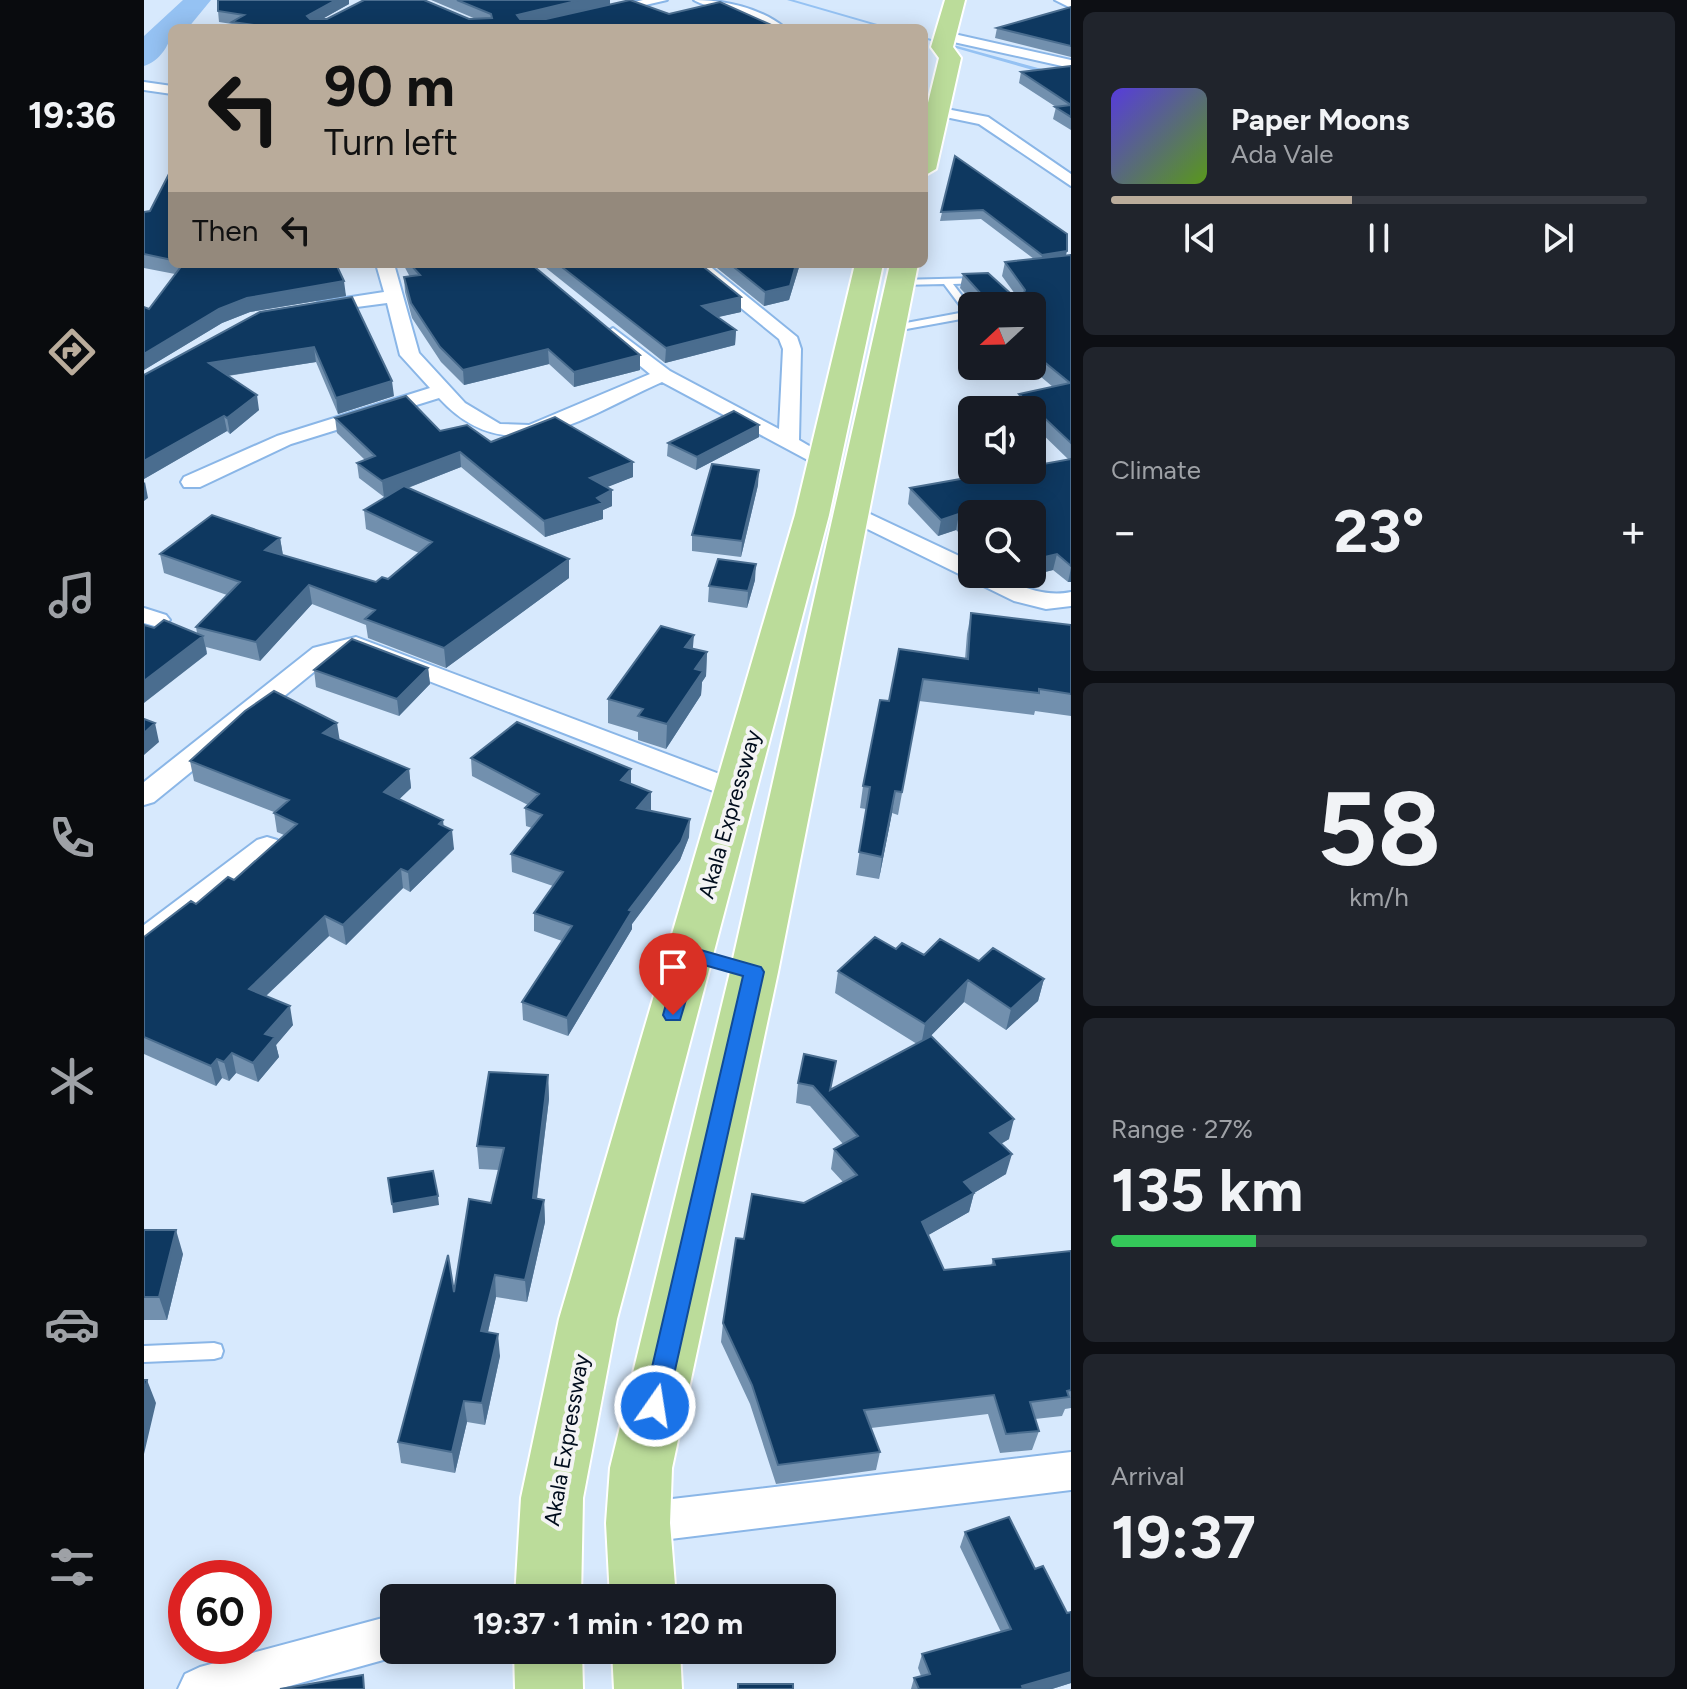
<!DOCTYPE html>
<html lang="en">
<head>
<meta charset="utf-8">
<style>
  :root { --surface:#171b24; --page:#20242c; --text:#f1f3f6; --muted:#9ea1a6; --line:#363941; --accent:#baac9b }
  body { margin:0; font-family:Figtree,sans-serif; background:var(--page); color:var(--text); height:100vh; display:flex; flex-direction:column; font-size:30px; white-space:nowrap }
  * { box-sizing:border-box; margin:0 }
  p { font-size:26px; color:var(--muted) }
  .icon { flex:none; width:44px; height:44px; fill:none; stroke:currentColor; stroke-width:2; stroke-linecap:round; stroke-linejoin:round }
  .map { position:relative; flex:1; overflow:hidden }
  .panel { display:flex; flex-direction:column; gap:12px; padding:12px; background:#0d0f14; width:616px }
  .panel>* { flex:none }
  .banner { position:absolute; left:24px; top:24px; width:760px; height:244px; border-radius:12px; box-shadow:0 4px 20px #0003; background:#baac9b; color:#111; overflow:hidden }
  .needle { width:52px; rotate:248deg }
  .buttons { position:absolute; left:814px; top:292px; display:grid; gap:16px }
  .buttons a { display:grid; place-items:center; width:88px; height:88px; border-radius:12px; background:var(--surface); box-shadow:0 4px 20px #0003; font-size:40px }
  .speed { position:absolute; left:24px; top:1560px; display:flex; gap:16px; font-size:40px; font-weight:700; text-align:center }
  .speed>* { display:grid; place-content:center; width:104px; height:104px; border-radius:50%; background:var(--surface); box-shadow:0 4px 20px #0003; line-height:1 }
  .speed .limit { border:12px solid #d22; background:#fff; color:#111 }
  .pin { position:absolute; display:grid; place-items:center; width:68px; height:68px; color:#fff; margin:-82px -34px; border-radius:50% 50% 50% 0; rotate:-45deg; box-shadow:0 0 8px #0007 }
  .pin .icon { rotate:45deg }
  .me { position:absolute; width:88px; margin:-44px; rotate:13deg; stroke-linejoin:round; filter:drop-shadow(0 0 6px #0008) }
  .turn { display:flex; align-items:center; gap:28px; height:168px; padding:0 24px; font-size:36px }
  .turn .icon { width:104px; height:104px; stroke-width:2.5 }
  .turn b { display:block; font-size:56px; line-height:68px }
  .then { display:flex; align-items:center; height:76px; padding:0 24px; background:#0003; gap:16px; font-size:30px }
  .big { font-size:60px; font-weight:700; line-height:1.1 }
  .panel .tile { flex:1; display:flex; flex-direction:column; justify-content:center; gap:12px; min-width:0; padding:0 28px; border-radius:12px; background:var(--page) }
  .panel .dial { align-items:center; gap:0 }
  .dial b { font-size:104px; line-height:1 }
  .song { display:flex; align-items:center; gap:24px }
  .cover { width:96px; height:96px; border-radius:12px; background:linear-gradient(135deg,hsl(250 70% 55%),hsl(90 70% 35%)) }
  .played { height:8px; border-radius:4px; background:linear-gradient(90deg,var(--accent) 45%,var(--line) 45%) }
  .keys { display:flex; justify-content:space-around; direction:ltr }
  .heat { display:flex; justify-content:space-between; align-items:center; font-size:44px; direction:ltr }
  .charge { height:12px; border-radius:6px; background:linear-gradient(90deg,#34c759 27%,var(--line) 0) }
  .trip { position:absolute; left:236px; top:1584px; width:456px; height:80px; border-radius:12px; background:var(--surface); box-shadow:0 4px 20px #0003; font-weight:700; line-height:80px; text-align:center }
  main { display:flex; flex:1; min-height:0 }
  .menu { display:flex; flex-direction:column; width:144px; justify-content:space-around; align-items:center; background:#090b0e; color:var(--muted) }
  .menu .icon { width:56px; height:56px }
  .menu .current { color:var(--accent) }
  .menu b { font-size:36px; color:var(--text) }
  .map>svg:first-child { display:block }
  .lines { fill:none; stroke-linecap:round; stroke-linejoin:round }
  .stream { fill:#95c2f3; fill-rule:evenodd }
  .river { fill:#95c2f3; fill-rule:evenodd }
  .service-casing { stroke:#8ab6e7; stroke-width:4 }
  .minor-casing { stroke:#8ab6e7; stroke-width:4 }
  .primary-casing { stroke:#fff; stroke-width:4 }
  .service { fill:#fff; fill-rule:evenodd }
  .minor { fill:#fff; fill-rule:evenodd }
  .primary { fill:#bbdc9a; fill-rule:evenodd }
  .wall { fill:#7290ae }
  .shaded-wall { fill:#4a6d8f }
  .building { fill:#0e3860; stroke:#4a6d8f; stroke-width:2 }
  .route { fill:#1a73e8; stroke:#114b97; stroke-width:2 }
  .labels { text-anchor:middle; stroke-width:8; stroke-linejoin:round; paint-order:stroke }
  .street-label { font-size:22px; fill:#010d1d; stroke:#f4f4f4 }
</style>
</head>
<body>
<main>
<nav class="menu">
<b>19:36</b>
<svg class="icon current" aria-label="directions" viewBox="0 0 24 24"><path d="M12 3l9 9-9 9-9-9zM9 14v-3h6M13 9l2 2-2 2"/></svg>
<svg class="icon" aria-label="music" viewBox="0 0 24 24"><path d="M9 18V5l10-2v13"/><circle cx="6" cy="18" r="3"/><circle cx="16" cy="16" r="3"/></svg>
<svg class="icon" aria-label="phone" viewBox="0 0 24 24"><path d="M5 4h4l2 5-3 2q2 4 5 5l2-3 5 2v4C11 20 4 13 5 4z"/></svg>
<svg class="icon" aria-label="climate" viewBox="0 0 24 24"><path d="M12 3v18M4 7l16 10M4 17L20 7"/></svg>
<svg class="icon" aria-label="car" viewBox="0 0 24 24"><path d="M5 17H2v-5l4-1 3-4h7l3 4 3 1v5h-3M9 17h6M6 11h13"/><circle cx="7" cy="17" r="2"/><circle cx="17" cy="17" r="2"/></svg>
<svg class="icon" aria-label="filters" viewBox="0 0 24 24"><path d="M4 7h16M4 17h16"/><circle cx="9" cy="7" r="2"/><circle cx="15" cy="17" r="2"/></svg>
</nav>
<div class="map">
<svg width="927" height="1689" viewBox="0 0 927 1689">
  <rect width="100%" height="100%" fill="#d7e9fd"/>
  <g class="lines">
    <path class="stream" d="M643,0h7l97,28h-7z
      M780,37l147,40v4l-147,-42z"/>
    <path class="river" d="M39,0h28l-23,28h-16c0,15 -13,34 -28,38v-30z"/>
    <g class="service-casing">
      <path id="service" d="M836,278l4,3 -1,2 -30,1 19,25v8l-82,15 -5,-3 5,-3 75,-14 -21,-28 -44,1 -4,-3 1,-2z
        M70,1343l7,2 2,6 -2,6 -7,2 -70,3v-16z"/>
    </g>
    <g class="minor-casing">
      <path id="minor" d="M499,0h24l-121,28h-26z
        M550,0c30,0 67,8 91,28 -12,0 -82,-22 -91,-28z
        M911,0h16v8z
        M801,32l126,28v8l-131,-29v-6z
        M0,82l28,4v8l-28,-4z
        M792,107l52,10 83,57v12l-92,-62 -48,-10v-6z
        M232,264h18l25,89 46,50 35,21 29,1 121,-51 -44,-36 -2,-4 9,-6 57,43 109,58 4,-80 -4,-10 -92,-75h20l90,73 4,12 -2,91 36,21 -11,6 -7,-2 -155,-83c-77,34 -153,93 -223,16l-148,46 -91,43h-16l-3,-5 3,-5 93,-41 153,-48 -30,-33 -13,-52 -68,9 -9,-5 9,-5 65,-10z
        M707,505l121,57v12c36,0 61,26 99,18v14l-25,3 -32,-8 -171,-84 -3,-5z
        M0,608l22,7 4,5 -12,7 -14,-4z
        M212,637l390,147 4,6 -4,6h-20l-372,-144 -23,6 -177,144 -10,3v-23l169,-134z
        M123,837l10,3 4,7 -4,7 -122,94 -11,3v-26l113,-85z
        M927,1452v38l-433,53 -14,-6 -6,-14 6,-14 14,-6z
        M250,1615v35h15l-15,7 -115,32h-101l7,-15 15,-7z"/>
    </g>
    <g class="primary-casing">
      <path id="primary" d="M801,0h20l-12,47 8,11 -25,111 -12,7v-57l15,-61 -8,-11z
        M711,264h28l-54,251 -212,804 -34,179 -2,100h-66l6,-100 38,-179 236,-804z
        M746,264h28l-140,708 -106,496 -2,55 6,75h-66l-4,-75 4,-55 120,-496z
        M370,1650h68l1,39h-68z
        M468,1650h68l2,39h-68z"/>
    </g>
    <use href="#service" class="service"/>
    <use href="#minor" class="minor"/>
    <use href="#primary" class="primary"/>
  </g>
  <path class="wall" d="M287,0h179v5l168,23h-546v-4l-13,-2 -1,-11 131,-7 -27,15h154z
    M927,7v50l-76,-19 2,-10z
    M927,66v64l-18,-11 3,-12 -37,-24 2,-11z
    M811,156l111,100 5,-1v327h-3l-15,-12 -40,10 -8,-3 -4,-3h31l-60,-60v31l-16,-15 -18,6 -30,-32 2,-16 159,-28 -37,-36v-14h-14l-2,-1 3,-15 34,-7 -25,-21h4v-60h-55l-17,-18 3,-14 47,19 5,1 -13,-18 3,-14 29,-3 -53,-40 -41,2z
    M28,168v96h164l10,32 -96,16 -28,11 -78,47v-63l5,2 26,-35 -31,-6v-56l6,-1z
    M259,264h128l109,106 -66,17 -25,-23 -85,21 -23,-23 -29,-44 -7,-26 -1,-15h6z
    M397,264h159l41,48 -24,5 19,13 -1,15 -70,18z
    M568,264h88l-11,36 -25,6z
    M116,312l134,84 -56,18 -22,-52 -88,14 31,34 -29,24 -3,-3 -83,48z
    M191,418l105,13 51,11 142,35 -27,10 6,19 -9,4v9l-58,18 -84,-70 -53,21 161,71v19l-123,90 -78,-30 -2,-13 -54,-21 -52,57 -54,-14 1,7 -10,-21 -1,-6 31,-32 -63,-22 -4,-19 120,-16 3,17 93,27 12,-3 31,-26 -53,-24 -2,-19 26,-15 -6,2 -25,-19 -2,-15 8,-3 -28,-27z
    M615,437l-63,33 -29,-14 1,-13z
    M614,485l-17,72 -49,-6v-16z
    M611,580l-8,28 -39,-6 1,-16z
    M827,613l100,12v91l-36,-5 -1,4 -115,-14 -21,114 -6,-2 -13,66 -23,-4 10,-66 -6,-1 3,-22 26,-85 10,-52 66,10 2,-25z
    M549,649l14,3 -1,24 -4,6 -1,13 -35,54 -28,-9v-8l-30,-9v-24z
    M284,668l2,16 -31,32 -83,-29 -2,-17z
    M195,740l70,29 2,19 -12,11 45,27 10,23 -44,43 -7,-4 -57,57 -17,-9 -63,60 27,29 -17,20 3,12 -21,25 -22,-9 -7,8 -7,-3 -6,8 -72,-32v-117l90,-57 50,-45 -7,-3 -3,-20 -80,-31 -4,-20z
    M327,758l160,11v15l20,8v18l38,27 -9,23 -48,64v5l-64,107 -45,-16 -1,-18 40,-61 -28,-10v-18l19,-27 -41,-14 -1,-18 21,-26 -6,-2 -1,-18 3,-3 -56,-29z
    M752,949l28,6 55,6 65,18 -6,22 -32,29 -42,-28 -35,35 80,102 -8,5 5,30 -32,19 -5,19 -41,23 16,35 47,-4 2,-7 78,-8v157l-6,1 -3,7 -27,3 4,12 -7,19 -32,3 -12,-39 -117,14 9,24 -4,18 -100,14 -26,-80 -29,-62 2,-19 21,-84 60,-36 39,-21 -12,-13 3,-20 9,-5 -33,-38 -14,-3 2,-20 34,7 85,-46 -82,-51 3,-22z
    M404,1075l1,24 -12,100 7,1 1,22 -18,80 -31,-5 -8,35 12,24 -15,69 -18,-3 -12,51 -54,-10 -3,-21 56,-150 37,-89 8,-33 -20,-1 -2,-23z
    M0,1230l39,24 -16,66h-23z
    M821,1532l106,151 -19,6h-141l3,-11 7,-2 -3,-8 4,-14 79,-22 -41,-85z"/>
  <path class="shaded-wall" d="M192,0h13v4l-41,23 -1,-11z
    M436,0h30v5l-92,21 -1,-11z
    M923,251l-2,9 -24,5 1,-10z
    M652,264h4l-11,36 -25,6 1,-14z
    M200,281l2,15 -96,16 -28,11 -78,47v-16l75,-45 28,-11z
    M597,297v15l-40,9 1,-15z
    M592,330l-1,15 -70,18 1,-15z
    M170,347l2,15 -104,16 -3,-15z
    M404,349l1,15 -85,21 -1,-15z
    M496,355v15l-66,17v-15z
    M248,381l2,15 -56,18 -2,-16z
    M113,395l2,15 -29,24 -3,-16z
    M80,416l3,15 -83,48v-18z
    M615,425v12l-63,33 1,-13z
    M316,452l1,15 -77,30 -2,-16z
    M489,462v15l-43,17v-16z
    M615,470l-1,15 -17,72 1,-16z
    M1,482l3,16 -4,3v-18z
    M468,490v16l-9,4v9l-58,18 -1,-16z
    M815,514l-3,16 -18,6 3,-16z
    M136,538l3,18 -18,-6z
    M913,554l-4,16 -40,10 1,-6h18v-14z
    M425,559v19l-123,90 -2,-20z
    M612,564l-1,16 -8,28 1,-17z
    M927,568v14h-3z
    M165,585l3,19 -52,57 -4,-19z
    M550,635l-2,23 -7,-11z
    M59,636l4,18 -63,49v-22z
    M563,652l-1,24 -4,6 -1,13 -35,54 1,-25 28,-55z
    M284,668l2,16 -31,32 -2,-17z
    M11,723l4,19 -15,13v-22z
    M193,723l3,19 -17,-9z
    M265,769l2,19 -25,24 -2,-20z
    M487,769v18l-10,-7z
    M751,791l-3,22 -13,66 3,-22z
    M507,792v18l-14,-2z
    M546,819l-1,18 -9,23 -48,64v5l-64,107 -1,-18 62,-108z
    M299,820l2,17 7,-7 2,19 -44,43 -2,-20 31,-48z
    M257,869l2,19 -57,57 -3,-20z
    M181,916l4,20 -76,72 -4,-19z
    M900,979l-6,22 -32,29 5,-21z
    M824,980l-4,22 -43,44 4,-22z
    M146,1006l3,19 -17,20 3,12 -21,25 -5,-19 12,-29z
    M88,1053l4,20 -7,8 -5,-19z
    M73,1059l5,19 -6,8 -5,-20z
    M404,1075l1,24 -15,122 -1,-23z
    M870,1119l-5,20 -24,14 5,-20z
    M868,1154l-6,20 -32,19 -5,19 -51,29 4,-19 42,-40z
    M294,1196l1,9 -46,8 -1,-9z
    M400,1200l1,22 -18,80 -2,-22z
    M32,1230l7,24 -16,66 -8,-23z
    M351,1275l1,22 -13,56 -2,-22z
    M354,1334l2,22 -15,69 -3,-22z
    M3,1380l9,23 -12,51v-60z
    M320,1401l3,21 -12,51 -3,-21z
    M927,1672v11l-19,6h-32l2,-3z"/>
  <path class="building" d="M74,0h118l-29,16 3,3h17l37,-19h60l45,19 23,-1 -1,-4 -34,-14h123l-63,15 3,4h26l84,-19 39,14 51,-12 58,26h-502l-44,-6 12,-7 -26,-4z
    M927,7v39l-74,-18z
    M927,66v39l-50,-33z
    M927,105v12l-16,-10z
    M811,156l112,78v17l-25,4 -59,-45 -42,2z
    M28,168v92l-28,-6v-42l6,-1z
    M927,255v188l-52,-49 51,-11 -38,-31v-46h-40l-29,-32 25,-1 22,20 13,2 2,-5 -20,-28z
    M39,264h153l8,17 -97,17 -28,11 -75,45v-47l5,2z
    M266,264h121l109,91 -66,17 -26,-23 -85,21 -23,-23 -29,-44 -7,-26 16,-2z
    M414,264h142l41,33 -39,9 34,24 -70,18z
    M586,264h66l-6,22 -25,6z
    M208,297l40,84 -56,17 -22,-51 -105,16 48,32 -30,23 -3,-2 -80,45v-86l116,-63z
    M262,396l34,35 27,-6 24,17 64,-25 78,45 -43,16 22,12 -15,8 6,5 -59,18 -84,-69 -78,29 -25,-18 18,-7 -40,-38z
    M590,411l25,14 -62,32 -29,-14z
    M927,459v107l-14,-12 -25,6v-46h-60v13l-13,-13 -18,6 -31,-32 101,-18h21v-4z
    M568,464l47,6 -17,71 -50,-6z
    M260,486l165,73 -125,89 -79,-29 10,-9 -66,-25 -53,57 -60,-15 44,-45 -80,-28 52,-39 68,23 -15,12 111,32 6,-5 6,2 44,-37 -68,-32z
    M574,559l38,5 -8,27 -39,-5z
    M827,613l100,12v69l-32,-5v4l-116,-14 -21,113 -7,-1 -13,66 -23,-5 11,-65 -7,-1 17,-86 9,1 10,-52 69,10z
    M20,620l39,16 -59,45v-56l10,3z
    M517,626l33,9 -9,12 22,5 -12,17 8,2 -36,53 -29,-8 5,-7 -35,-10z
    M208,639l76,29 -31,31 -83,-29z
    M130,691l63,32 -14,10 86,36 -25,23 59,28 -4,4 13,6 -44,42 -7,-3 -58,56 -18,-9 -76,73 41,17 -25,28 10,3 -22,26 -21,-10 -8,9 -7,-3 -6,7 -67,-29v-100l47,-36 5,3 32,-27 6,3 63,-56 -23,-11 15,-13 -99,-39 55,-50z
    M0,719l11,4 -11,10z
    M373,722l114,47 -10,11 30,12 -14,16 53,11 -9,23 -52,68 3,1 -65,107 -45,-16 50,-76 -38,-13 29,-41 -52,-18 31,-39 -17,-7 14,-14 -68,-36z
    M731,937l21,12 6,-6 22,12 16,-16 39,22 14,-13 51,31 -33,30 -43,-29 -43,44 -87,-53z
    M787,1036l83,83 -24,14 22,21 -48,28 10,11 -52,29 22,48 51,-5 -2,-6 78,-8v139l-4,1 2,6 -39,5 9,29 -33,3 -12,-39 -130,15 16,42 -102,13 -26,-80 -29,-62 13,-85 8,1 8,-45 52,9 53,-28 -23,-26 24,-13 -45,-50 -15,-3 6,-29 32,7 -6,29z
    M345,1072l59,3 -15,123 11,2 -19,80 -30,-5 -14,56 17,3 -16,69 -18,-2 -12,51 -54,-10 50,-187 6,37 15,-93 22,4 13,-55 -27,-2z
    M289,1171l5,25 -46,8 -4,-26z
    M0,1230h32l-17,67h-15z
    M0,1380h3l-3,14z
    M865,1517l26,52 8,-3 24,47 4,-1v60l-49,14 1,3h-104l-5,-11 16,-4 -8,-20 89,-25 -46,-97z
    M219,1675l1,14h-84z
    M594,1684h55v5h-55z"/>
  <path class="route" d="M546,947l71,20 3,5 -97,434 -3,8 -9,3 -9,-3 -3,-8 100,-430 -46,-13 -17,57h-14l-3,-5 17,-61z"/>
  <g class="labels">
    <g class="street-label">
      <text transform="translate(585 814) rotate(-74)" y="8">Akala Expressway</text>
      <text transform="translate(422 1440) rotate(-80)" y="8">Akala Expressway</text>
    </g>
  </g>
</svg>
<div class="buttons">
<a><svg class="needle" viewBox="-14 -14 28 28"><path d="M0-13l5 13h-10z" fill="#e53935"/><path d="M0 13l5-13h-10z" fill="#9ea1a6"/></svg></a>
<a><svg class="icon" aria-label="sound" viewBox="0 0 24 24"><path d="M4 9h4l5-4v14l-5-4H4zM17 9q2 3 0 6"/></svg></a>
<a><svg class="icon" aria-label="search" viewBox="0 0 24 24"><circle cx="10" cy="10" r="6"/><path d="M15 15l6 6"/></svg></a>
</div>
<div class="speed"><div class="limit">60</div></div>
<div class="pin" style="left:529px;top:1015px;background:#d93025"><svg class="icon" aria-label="arrive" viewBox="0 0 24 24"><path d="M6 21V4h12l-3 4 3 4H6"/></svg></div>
<svg class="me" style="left:511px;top:1406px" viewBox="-20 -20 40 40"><circle r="17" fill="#1a73e8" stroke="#fff" stroke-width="3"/><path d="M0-11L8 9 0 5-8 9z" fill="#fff"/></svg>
<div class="trip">19:37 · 1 min · 120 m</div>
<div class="banner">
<div class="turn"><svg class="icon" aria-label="left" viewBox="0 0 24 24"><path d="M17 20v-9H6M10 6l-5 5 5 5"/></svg><div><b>90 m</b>Turn left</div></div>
<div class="then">Then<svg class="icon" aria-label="left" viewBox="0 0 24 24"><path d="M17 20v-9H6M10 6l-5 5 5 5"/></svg></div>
</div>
</div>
<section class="panel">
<div class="tile">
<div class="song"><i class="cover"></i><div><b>Paper Moons</b><p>Ada Vale</p></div></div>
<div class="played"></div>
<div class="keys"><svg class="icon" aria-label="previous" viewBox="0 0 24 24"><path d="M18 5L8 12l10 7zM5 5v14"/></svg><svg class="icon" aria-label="pause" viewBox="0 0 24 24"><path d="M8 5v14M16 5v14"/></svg><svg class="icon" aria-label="next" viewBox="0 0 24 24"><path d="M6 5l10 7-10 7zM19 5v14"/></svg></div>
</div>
<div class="tile"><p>Climate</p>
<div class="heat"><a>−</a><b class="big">23°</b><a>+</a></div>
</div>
<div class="tile dial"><b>58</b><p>km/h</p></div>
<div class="tile"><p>Range · 27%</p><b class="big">135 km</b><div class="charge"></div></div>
<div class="tile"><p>Arrival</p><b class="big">19:37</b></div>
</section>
</main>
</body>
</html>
